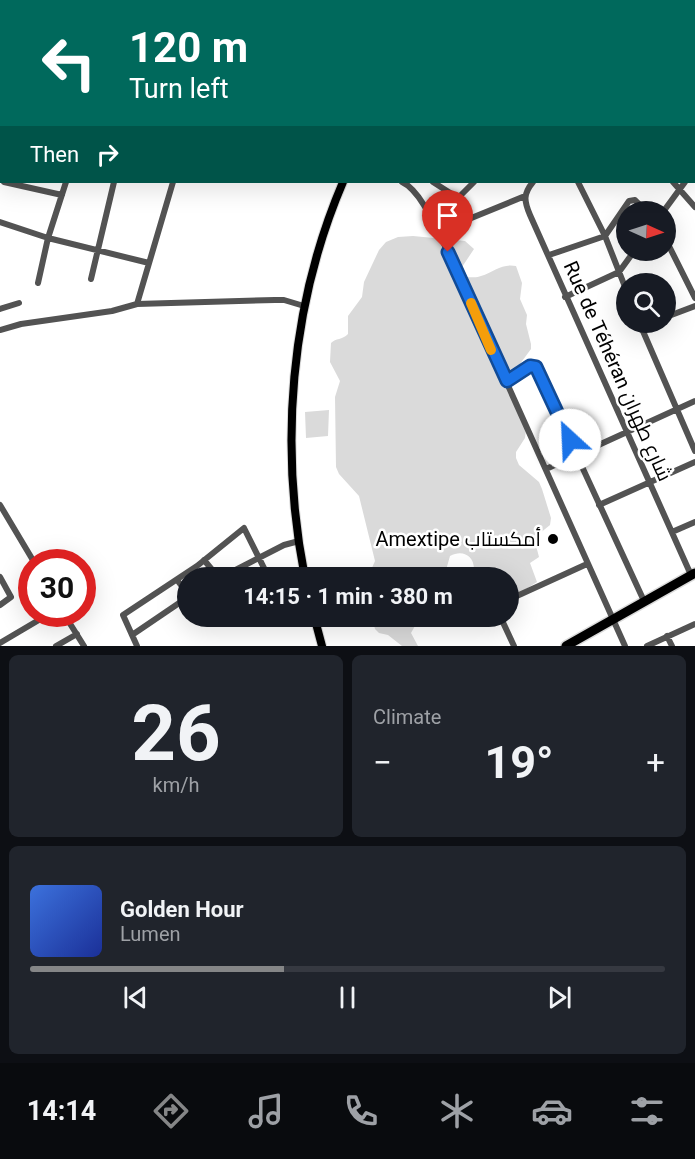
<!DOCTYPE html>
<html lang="en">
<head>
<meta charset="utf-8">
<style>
  :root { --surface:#171b24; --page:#20242c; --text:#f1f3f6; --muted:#9ea1a6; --line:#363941; --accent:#858687 }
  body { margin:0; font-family:Roboto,Cairo,sans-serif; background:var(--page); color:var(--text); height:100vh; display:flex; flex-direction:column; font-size:22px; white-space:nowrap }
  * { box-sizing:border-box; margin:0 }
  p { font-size:20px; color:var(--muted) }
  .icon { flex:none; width:33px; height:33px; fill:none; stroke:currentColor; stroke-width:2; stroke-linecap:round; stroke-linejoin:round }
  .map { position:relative; height:646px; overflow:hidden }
  .details { display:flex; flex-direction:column; gap:9px; padding:9px; background:#0d0f14; flex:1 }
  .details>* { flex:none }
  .top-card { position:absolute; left:0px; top:0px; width:696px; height:183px; box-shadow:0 6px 24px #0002; background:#00695c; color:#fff; overflow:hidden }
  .needle { width:39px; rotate:93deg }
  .controls { position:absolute; left:616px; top:201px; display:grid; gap:12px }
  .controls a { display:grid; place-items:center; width:60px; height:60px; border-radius:50%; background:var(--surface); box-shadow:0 6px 24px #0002; font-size:30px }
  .speed { position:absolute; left:18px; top:549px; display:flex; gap:12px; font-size:30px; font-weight:700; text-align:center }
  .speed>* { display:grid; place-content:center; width:78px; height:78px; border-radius:50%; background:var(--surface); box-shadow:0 6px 24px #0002; line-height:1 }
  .speed .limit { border:9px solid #d22; background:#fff; color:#111 }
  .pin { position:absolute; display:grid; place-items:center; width:51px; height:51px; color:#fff; margin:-62px -26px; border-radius:50% 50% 50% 0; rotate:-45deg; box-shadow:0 0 6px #0007 }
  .pin .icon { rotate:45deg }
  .me { position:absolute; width:66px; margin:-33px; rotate:335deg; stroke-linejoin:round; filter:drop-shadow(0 0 4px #0008) }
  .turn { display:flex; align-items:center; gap:21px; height:126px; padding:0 30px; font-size:27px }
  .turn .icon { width:78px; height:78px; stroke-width:2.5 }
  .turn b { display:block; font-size:42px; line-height:51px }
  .then { display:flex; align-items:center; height:57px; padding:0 30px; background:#0003; gap:12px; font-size:22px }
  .big { font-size:45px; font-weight:700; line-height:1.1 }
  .details .widget { flex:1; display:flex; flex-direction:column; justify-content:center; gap:9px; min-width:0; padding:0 21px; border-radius:9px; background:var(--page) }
  .details .dial { align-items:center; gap:0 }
  .dial b { font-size:78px; line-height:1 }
  .song { display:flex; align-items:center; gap:18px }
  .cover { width:72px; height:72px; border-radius:9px; background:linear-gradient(135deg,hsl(220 70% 55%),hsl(230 70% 35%)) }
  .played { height:6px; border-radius:3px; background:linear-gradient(90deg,var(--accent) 40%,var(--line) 40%) }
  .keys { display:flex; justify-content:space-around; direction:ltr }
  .heat { display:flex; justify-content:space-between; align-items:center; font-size:33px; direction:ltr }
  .details .tiles { flex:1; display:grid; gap:9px; grid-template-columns:1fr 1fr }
  .widget:last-child { grid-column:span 2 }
  .trip { position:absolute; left:177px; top:567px; width:342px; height:60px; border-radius:30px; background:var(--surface); box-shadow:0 6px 24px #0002; font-weight:700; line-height:60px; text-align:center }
  .tab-bar { display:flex; height:96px; justify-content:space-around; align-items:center; background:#090b0e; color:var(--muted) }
  .tab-bar .icon { width:42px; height:42px }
  .tab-bar .current { color:var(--accent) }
  .tab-bar b { font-size:27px; color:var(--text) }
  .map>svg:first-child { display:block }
  .green { fill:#dadada }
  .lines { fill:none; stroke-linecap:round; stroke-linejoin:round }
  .major-casing { stroke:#dbdbdb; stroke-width:10 }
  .highway-casing { stroke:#dbdbdb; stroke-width:12 }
  .minor { stroke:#535353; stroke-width:6 }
  .major { stroke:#000; stroke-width:8 }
  .highway { stroke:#000; stroke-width:9 }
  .route-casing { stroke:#114b97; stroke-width:15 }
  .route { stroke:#1a73e8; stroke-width:10 }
  .slow { stroke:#f59e0b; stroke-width:10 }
  .poi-dot { fill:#000; stroke:#fff; stroke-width:2 }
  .labels { text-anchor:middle; stroke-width:5; stroke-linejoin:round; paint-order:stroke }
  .street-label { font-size:20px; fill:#000; stroke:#fff }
  .poi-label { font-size:20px; fill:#000; stroke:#fff; text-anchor:end }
</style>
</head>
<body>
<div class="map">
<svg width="695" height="646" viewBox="0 0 695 646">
  <rect width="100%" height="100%" fill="#fff"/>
  <path class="green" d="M413,236l52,5 9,8 -12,18 1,6 3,4c5,0 11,1 15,-1 13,-4 21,-13 35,-10l6,17 -2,16 7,16 -1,9 5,20v5l-17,23 -4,17 16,41 -1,8 -9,14v6l3,7 20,17 3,7 9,29 -1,7 -16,13 5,19 -9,6 7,19 -28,18 -1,-22 -36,-1c7,-16 -6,-30 -22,-21l-6,21h-76l7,-16 -16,-65 -20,-22 -3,-7 -1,-70 5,-16 -10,-19 1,-19c5,-5 11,-3 17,-9v-18l14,-19 2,-15 15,-32 7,-8 12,-5z
    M329,410l-1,26 -22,2 -1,-26z
    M372,617h48l-9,16 7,13h-16l-14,-11 -9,-2 -4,-4z"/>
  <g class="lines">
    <g class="major-casing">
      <path id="major" d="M454,2l1,-2
        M305,578c-26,-132 -15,-272 38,-396
        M314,616l8,30"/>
    </g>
    <g class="highway-casing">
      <path id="highway" d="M566,646l129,-73"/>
    </g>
    <path class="minor" d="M629,0l2,2
      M24,2l1,-2
      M91,2v-2
      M159,2l1,-2
      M227,2l1,-2
      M289,2l1,-2
      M324,2l1,-2
      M372,2l2,-2
      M597,2l1,-2
      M667,2l1,-2
      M694,42h1
      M0,45l2,1
      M0,115l2,-7
      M0,158l2,1
      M694,171l1,-1
      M4,182l58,13
      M402,182c20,9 36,51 46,70l177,394
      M433,182l25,16 16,-16
      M533,182c-10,12 -9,19 -3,33l161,360
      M578,182l27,54 22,56
      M673,182l22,25
      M663,212l22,-30
      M0,222l48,16 101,25
      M437,232l88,-36
      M666,240l29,58
      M549,255l56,-19 24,-35 6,-1 12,12
      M91,279l23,-97
      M38,283l10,-45 18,-56
      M565,297l54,-25 16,-22
      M137,304l36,-122
      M0,309l19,-6
      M666,317l29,-11
      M639,322l56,129
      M641,327l12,-5
      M0,330l21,-6 91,-13 25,-7 138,-4h9l20,6
      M507,381l23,-15 6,1 108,234
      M546,469l149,-68
      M0,505l34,57
      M599,505l96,-43
      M672,532l23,-10
      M204,560l15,18
      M0,577l11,20 -11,8
      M220,578l64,-33 15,-4
      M177,580l11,14
      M508,600l79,-36
      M64,614l20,32
      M500,616l14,30
      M132,635l56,-38
      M667,636l5,10
      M0,643l49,-29
      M56,646l21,-12
      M137,646l-14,-31 74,-49 47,-38 25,50
      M647,646l48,-22"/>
    <use href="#major" class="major"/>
    <use href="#highway" class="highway"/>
  </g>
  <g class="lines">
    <g class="route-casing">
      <path id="route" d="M448,252l59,129 23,-15 6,1 34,73"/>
    </g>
    <use href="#route" class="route"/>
    <path class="slow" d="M471,303l20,47"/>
  </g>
  <circle class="poi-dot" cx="553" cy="539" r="6"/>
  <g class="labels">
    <g class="street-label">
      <text transform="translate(618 371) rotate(66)" y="7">Rue de Téhéran شارع طهران</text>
    </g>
    <g class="poi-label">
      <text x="541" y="546">Amextipe أمكستاب</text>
    </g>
  </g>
</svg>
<div class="controls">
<a><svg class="needle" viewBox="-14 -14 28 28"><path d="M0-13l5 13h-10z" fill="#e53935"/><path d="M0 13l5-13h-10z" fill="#9ea1a6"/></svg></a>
<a><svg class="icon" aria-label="search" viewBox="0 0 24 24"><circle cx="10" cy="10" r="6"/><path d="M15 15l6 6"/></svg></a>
</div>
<div class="speed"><div class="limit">30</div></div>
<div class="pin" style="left:448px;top:252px;background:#d93025"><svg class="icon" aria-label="arrive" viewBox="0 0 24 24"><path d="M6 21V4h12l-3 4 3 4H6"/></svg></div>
<svg class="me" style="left:570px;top:440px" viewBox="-20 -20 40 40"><circle r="19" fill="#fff"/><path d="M0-13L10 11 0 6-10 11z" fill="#1a73e8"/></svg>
<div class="trip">14:15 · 1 min · 380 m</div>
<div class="top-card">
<div class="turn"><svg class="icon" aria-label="left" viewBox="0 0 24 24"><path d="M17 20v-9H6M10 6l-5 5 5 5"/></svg><div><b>120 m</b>Turn left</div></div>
<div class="then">Then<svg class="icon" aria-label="right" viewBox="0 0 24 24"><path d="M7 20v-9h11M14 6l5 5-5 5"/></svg></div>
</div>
</div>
<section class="details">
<div class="tiles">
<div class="widget dial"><b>26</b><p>km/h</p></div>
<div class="widget"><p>Climate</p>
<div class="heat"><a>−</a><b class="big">19°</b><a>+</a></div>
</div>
<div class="widget">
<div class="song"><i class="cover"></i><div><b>Golden Hour</b><p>Lumen</p></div></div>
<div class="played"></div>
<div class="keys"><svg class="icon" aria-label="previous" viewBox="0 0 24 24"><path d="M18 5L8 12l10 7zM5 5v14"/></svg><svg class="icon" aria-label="pause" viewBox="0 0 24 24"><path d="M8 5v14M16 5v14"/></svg><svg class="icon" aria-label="next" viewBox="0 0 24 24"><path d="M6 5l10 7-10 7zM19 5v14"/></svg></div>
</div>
</div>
</section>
<nav class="tab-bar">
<b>14:14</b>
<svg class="icon current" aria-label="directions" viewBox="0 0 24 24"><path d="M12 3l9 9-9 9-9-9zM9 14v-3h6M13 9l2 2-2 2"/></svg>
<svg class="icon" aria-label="music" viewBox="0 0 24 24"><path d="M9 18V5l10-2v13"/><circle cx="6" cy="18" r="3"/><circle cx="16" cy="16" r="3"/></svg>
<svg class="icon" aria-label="phone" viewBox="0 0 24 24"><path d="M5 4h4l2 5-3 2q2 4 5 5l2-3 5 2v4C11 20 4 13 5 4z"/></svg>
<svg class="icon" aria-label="climate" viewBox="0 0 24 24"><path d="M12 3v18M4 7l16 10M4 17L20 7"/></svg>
<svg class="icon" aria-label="car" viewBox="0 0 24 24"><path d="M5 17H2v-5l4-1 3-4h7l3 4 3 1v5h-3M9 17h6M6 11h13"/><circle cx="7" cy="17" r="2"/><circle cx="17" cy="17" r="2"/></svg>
<svg class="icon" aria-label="filters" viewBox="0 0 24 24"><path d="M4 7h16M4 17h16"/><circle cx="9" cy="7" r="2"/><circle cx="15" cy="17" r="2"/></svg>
</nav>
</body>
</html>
